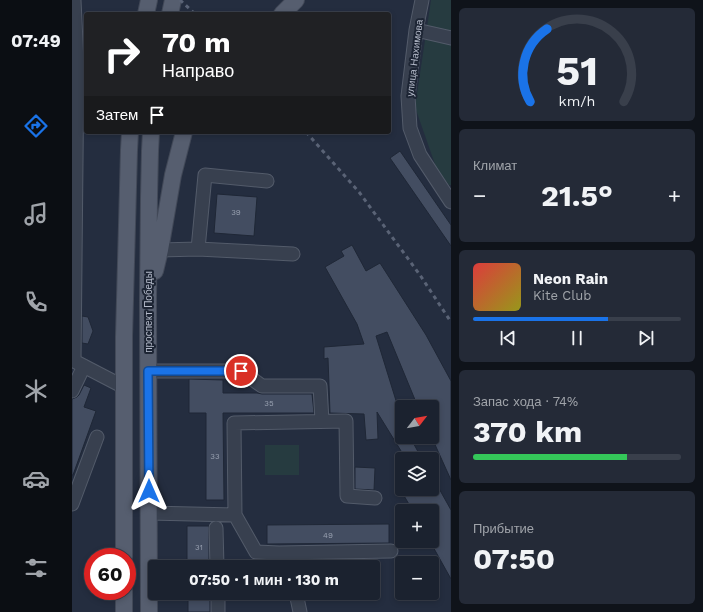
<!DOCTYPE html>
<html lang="ru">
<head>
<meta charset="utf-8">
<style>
  :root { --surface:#1b222f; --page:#242a37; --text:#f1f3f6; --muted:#a0a4aa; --line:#393f4b; --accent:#1a73e8 }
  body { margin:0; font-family:"Work Sans",sans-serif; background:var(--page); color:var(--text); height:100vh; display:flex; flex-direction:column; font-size:15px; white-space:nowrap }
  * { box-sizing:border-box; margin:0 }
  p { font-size:13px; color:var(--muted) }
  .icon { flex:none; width:22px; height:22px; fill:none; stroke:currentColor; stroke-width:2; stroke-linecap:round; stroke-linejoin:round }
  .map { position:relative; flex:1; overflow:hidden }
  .side { display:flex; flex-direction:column; gap:8px; padding:8px; background:#0f131a; width:252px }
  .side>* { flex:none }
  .hud { position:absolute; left:12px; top:12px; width:307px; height:122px; border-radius:4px; box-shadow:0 2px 6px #0003,0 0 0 1px var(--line); background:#202124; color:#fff; overflow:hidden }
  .needle { width:26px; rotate:59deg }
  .tools { position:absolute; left:323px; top:400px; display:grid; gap:8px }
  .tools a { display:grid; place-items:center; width:44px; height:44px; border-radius:4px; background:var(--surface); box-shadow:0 2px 6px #0003,0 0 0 1px var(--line); font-size:20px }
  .speed { position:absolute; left:12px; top:548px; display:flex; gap:8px; font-size:20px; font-weight:700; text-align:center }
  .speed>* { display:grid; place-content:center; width:52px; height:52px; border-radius:50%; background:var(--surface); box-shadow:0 2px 6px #0003,0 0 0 1px var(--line); line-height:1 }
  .speed .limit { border:6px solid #d22; background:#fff; color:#111 }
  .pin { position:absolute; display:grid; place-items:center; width:34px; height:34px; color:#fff; margin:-17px; border:2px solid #fff; border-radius:50%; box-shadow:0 1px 4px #0007 }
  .me { position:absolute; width:44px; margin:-22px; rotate:0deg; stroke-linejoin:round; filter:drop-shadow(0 0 3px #0008) }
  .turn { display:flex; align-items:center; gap:14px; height:84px; padding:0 12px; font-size:18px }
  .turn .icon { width:52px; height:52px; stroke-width:2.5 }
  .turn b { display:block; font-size:28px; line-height:34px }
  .then { display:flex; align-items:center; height:38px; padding:0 12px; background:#0003; gap:8px; font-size:15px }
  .big { font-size:30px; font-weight:700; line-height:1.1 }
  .side .tile { flex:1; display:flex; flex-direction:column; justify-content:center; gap:6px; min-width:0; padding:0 14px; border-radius:6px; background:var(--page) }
  .side .dial { align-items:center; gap:0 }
  .dial svg { height:104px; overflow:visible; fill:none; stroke:var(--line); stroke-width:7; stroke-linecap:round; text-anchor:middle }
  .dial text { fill:var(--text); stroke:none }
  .song { display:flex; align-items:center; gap:12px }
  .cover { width:48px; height:48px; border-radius:6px; background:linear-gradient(135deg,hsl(0 70% 55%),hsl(60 70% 35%)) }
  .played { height:4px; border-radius:2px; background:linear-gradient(90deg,var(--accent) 65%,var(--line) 65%) }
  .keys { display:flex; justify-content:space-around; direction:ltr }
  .heat { display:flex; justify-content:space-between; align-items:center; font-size:22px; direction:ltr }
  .charge { height:6px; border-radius:3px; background:linear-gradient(90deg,#34c759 74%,var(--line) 0) }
  .trip { position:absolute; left:76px; top:560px; width:232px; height:40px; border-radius:4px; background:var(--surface); box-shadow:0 2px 6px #0003,0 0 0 1px var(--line); font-weight:700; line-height:40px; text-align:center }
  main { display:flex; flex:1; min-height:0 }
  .dock { display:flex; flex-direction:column; width:72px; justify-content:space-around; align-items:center; background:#0b0e13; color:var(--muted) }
  .dock .icon { width:28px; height:28px }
  .dock .selected { color:var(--accent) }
  .dock b { font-size:18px; color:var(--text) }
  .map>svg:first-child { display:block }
  .green { fill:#263b40 }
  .building { fill:#434d61; stroke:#1f2736 }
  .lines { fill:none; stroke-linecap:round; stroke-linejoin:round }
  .minor-casing { stroke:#535b6a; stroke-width:15 }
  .major-casing { stroke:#424958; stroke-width:18 }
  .minor { stroke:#38404f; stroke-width:13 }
  .major { stroke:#565e6f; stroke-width:16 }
  .rail { stroke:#5a6376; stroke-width:3; stroke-dasharray:4 4; stroke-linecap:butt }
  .route-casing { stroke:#114b97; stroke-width:10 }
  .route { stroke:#1a73e8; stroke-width:7 }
  .labels { text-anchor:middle; stroke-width:4; stroke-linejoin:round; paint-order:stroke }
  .number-label { font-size:8px; fill:#98a0b0 }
  .street-label { font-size:10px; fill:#b5bbca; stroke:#1d2534 }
</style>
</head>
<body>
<main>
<nav class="dock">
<b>07:49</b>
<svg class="icon selected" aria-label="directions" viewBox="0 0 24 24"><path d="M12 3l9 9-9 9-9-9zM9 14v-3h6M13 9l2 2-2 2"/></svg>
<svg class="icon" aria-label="music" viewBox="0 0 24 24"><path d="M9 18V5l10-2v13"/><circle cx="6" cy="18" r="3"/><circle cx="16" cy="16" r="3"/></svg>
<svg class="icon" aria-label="phone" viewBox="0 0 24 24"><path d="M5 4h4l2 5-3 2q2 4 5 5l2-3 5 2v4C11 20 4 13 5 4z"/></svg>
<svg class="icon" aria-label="climate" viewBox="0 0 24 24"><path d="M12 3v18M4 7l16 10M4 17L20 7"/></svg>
<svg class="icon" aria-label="car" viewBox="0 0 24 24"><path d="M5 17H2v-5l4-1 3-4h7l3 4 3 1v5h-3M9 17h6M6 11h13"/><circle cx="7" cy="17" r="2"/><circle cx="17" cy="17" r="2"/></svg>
<svg class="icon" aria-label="filters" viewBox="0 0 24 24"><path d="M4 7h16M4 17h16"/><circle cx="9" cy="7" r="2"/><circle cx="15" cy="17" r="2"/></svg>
</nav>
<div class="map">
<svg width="379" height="612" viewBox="0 0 379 612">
  <rect width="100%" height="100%" fill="#242d3f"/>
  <path class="green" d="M359,0h20v185h-2l-12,-15 -22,-63z
    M193,445h34v30h-34z"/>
  <path class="building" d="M328,151l51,74v21l-61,-88z
    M145,194l40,3 -3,39 -40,-3z
    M280,245l14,26 14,-8 46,72 25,46v99l-19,-42v-31h-14l-31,-75 -11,4 26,84v17h8l12,22h-16l-29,-47 1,27 -12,1 -2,-26 -34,-1 -2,-55 -4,1v-12l40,-3 -7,-20 -32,-57 19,-11 -3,-5z
    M10,316l6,1 5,14 -5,13 -6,-1z
    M117,379l34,1v13h34l5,1h50l2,19h-91l1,87h-18v-87h-17z
    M12,385l7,3 -7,19 12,4 -23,64h-1v-76l5,-2 2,-2z
    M283,467l20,1 -1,22 -19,-1z
    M360,476l19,34v69l-19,-34v-34h-19l-13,-22h32z
    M317,524v19l-122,1v-19z
    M115,526h22v41h-22z
    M116,593h22v19h-22z"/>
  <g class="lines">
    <g class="minor-casing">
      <path id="minor" d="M2,0l3,63 -3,298
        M350,0l-6,30 -8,66 2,32 10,27 31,47
        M344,30l35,8
        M126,249l7,-74 62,6
        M88,250l38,-1 95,5
        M0,360l52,27
        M76,371h93l21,15h58l2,35
        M0,391l12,-25
        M0,504l25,-67
        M77,513l86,2 -1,-92 112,-2 1,75 28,2
        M163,515l21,37 23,1 6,14
        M144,528l1,39
        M207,553l112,-2
        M146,593v19
        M224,593l4,19"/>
    </g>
    <g class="major-casing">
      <path id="major" d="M74,14l3,-14
        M98,14l3,-14
        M210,14l14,-14
        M83,271l5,-21 13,-75 11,-43
        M52,557v-220l5,-187 1,-18
        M52,612v-21
        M77,612l-1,-310 1,-105 1,-46 1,-19"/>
    </g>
    <use href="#minor" class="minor"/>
    <use href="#major" class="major"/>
    <path class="rail" d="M108,0l15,14
      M234,132l53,60 61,83 31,47"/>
  </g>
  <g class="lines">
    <g class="route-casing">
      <path id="route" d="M77,491l-1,-120h93"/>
    </g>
    <use href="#route" class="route"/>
  </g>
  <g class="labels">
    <g class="number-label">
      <text x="164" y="215">39</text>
      <text x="197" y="406">35</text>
      <text x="143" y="459">33</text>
      <text x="256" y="538">49</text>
      <text x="127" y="550">31</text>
    </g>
    <g class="street-label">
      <text transform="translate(342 58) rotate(-83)" y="4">улица Нахимова</text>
      <text transform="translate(76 312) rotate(-90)" y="4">проспект Победы</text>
    </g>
  </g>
</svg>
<div class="tools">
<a><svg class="needle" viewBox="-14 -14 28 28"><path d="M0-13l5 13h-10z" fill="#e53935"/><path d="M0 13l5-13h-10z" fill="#a0a4aa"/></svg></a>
<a><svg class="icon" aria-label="layers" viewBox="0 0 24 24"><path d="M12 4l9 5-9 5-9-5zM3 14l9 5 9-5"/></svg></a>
<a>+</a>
<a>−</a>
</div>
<div class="speed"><div class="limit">60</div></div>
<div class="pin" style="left:169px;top:371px;background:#d93025"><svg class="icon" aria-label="arrive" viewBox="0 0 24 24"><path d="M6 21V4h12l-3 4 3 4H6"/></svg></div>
<svg class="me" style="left:77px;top:491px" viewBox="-20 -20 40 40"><path d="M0-17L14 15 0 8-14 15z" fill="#1a73e8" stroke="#fff" stroke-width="4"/></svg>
<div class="trip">07:50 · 1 мин · 130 m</div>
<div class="hud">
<div class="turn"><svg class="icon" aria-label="right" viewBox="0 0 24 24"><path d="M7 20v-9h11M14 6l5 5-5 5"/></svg><div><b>70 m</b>Направо</div></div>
<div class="then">Затем<svg class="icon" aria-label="arrive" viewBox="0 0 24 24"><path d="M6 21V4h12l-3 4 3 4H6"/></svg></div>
</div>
</div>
<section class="side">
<div class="tile dial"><svg viewBox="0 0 100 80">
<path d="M14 69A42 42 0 1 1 86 69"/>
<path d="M14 69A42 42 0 0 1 27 13" stroke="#1a73e8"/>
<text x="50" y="56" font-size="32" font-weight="700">51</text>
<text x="50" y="72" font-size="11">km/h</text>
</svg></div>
<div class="tile"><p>Климат</p>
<div class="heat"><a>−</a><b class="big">21.5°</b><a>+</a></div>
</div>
<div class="tile">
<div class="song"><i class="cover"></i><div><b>Neon Rain</b><p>Kite Club</p></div></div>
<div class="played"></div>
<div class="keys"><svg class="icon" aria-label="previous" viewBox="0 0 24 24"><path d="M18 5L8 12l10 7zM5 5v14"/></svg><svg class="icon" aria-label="pause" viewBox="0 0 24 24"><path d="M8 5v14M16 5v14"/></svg><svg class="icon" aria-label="next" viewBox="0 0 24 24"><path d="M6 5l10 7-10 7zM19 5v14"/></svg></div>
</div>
<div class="tile"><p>Запас хода · 74%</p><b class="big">370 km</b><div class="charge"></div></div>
<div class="tile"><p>Прибытие</p><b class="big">07:50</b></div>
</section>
</main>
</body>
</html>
